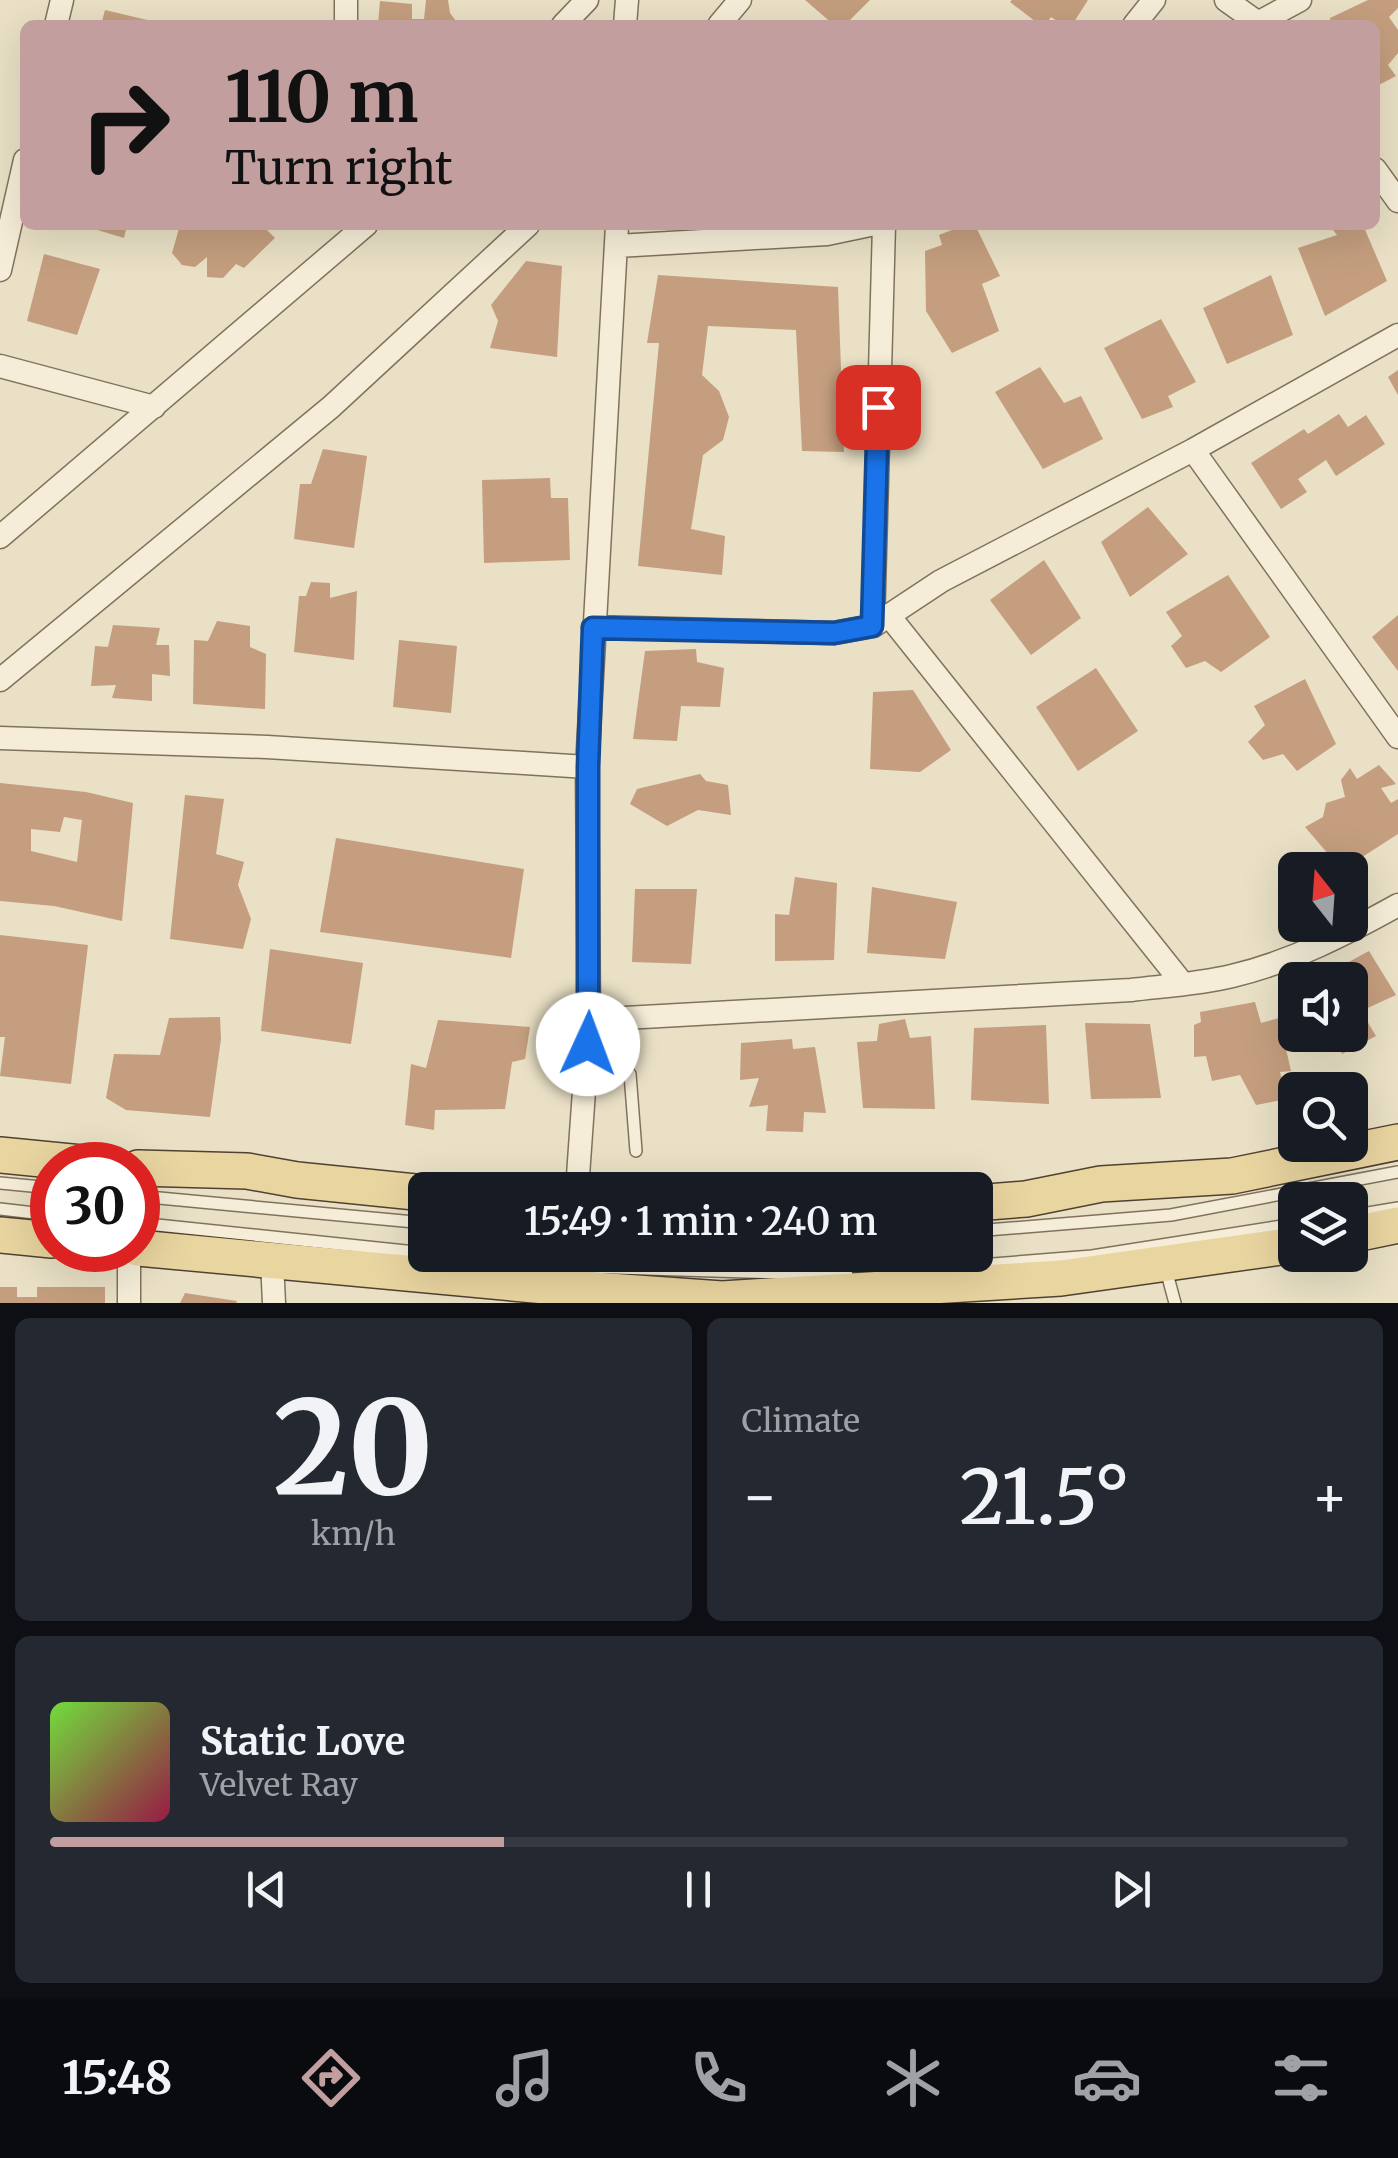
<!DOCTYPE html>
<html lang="en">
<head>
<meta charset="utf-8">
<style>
  :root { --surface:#171b24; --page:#242831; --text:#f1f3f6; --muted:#9ea1a6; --line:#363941; --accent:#c39e9e }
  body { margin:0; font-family:Merriweather,serif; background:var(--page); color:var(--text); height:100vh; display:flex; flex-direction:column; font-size:38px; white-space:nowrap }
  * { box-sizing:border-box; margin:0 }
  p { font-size:32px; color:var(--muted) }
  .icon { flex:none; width:55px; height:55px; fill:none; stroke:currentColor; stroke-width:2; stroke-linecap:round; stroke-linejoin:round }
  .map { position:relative; height:1303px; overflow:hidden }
  .side { display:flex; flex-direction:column; gap:15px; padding:15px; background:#0d0f14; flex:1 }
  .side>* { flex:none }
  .hud { position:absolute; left:20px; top:20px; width:1360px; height:210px; border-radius:15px; box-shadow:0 10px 40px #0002; background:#c39e9e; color:#111; overflow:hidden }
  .needle { width:65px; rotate:343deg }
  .buttons { position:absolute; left:1278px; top:852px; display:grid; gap:20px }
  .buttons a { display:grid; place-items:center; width:90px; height:90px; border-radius:15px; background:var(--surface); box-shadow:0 10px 40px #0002; font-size:50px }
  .speed { position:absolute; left:30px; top:1142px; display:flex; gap:20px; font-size:50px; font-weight:700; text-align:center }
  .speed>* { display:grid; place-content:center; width:130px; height:130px; border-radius:50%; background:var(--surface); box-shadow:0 10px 40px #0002; line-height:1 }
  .speed .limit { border:15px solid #d22; background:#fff; color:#111 }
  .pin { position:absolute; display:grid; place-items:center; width:85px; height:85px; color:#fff; margin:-42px; border-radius:20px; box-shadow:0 5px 15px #0006 }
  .me { position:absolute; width:110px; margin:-55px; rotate:2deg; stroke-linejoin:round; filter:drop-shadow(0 0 8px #0008) }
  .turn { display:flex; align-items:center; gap:35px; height:210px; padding:0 40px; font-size:45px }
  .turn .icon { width:130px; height:130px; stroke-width:2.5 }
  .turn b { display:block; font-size:70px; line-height:85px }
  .big { font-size:75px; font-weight:600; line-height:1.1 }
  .side .tile { flex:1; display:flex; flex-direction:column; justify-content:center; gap:15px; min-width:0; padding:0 35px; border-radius:15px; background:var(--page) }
  .side .dial { align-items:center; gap:0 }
  .dial b { font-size:130px; line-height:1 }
  .song { display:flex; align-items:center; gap:30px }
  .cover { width:120px; height:120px; border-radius:15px; background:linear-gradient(135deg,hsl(100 70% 55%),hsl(340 70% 35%)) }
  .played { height:10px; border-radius:5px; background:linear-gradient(90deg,var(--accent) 35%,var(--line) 35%) }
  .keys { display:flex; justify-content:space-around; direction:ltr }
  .heat { display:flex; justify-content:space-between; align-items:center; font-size:55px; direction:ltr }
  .side .tiles { flex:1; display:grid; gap:15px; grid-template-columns:1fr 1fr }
  .tile:last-child { grid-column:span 2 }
  .trip { position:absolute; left:408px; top:1172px; width:585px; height:100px; border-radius:15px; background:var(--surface); box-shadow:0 10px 40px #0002; font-weight:600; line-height:100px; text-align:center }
  .tab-bar { display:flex; height:160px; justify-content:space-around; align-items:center; background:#090b0e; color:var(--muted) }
  .tab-bar .icon { width:70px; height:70px }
  .tab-bar .selected { color:var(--accent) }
  .tab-bar b { font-size:45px; color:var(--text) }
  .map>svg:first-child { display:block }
  .building { fill:#c49e7e; fill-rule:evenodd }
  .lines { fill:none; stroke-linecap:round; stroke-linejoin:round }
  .service-casing { stroke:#82725d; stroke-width:14 }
  .minor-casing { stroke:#82725d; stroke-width:25 }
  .primary-casing { stroke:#514130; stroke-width:38 }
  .service { stroke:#f5edd7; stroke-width:11 }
  .minor { stroke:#f5edd7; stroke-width:22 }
  .primary { stroke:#e9d5a0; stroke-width:35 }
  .route-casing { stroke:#114b97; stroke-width:25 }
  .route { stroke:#1a73e8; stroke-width:18 }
</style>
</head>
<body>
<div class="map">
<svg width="1398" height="1303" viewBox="0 0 1398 1303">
  <rect width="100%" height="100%" fill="#e9e0c5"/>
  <path class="building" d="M426,0h22l2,13 9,12h-81l2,-24 32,3v15h12z
    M805,0h65l-25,25h-11z
    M1012,0h76l-16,25h-9l-12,-8 -6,8h-5l-30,-23z
    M1368,0h30v8l-9,9 9,13v23l-10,12 8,11 -21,11v-62h-44l-1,-7z
    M105,10l59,14 -1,1h-62z
    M81,225h46l-3,13z
    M180,225h82l13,13 -31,30 -8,-4 -13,14 -16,-1v-20l-12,10 -13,-2 -10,-12z
    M965,225h10l25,51 -18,8 17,47 -47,22 -26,-42 -1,-60 17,-6 -3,-10z
    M1329,225h34l24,56 -62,35 -27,-68 39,-13z
    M44,254l56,15 -23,66 -50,-14z
    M526,261l36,5 -5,91 -67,-9 8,-27 -7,-16z
    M658,275l180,12 6,165 -42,-1 -6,-121 -88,-4 -6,49 17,16 10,26 -6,23 -20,15 -12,74 34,7 -3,39 -84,-9 21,-223h-12z
    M1271,275l22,60 -66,29 -24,-56z
    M1161,319l35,63 -28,14 5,11 -31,12 -38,-71z
    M1040,367l24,36 17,-7 22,43 -60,30 -48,-77z
    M1398,370v25l-10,-18z
    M1339,414l9,13 18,-12 19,29 -49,32 -10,-16 -28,19 9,13 -26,17 -30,-46 53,-34 4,5z
    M323,449l44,7 -13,92 -60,-9 6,-55h11z
    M550,478l1,20h17l2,62 -86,3 -2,-83z
    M1148,507l40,47 -58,43 -29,-55z
    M1044,560l37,58 -50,37 -41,-55z
    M1228,575l42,62 -49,35 -16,-11 -19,7 -15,-22 11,-10 -16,-24z
    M311,582l19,1v15l27,-7 -3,69 -60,-8 5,-56h7z
    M1398,615v56l-26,-34z
    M217,621l33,5v21l16,7 -1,55 -72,-5 1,-64 14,1z
    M113,625l47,3 -4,17h13l1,31 -18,-2v27l-40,-3 4,-13 -25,1 4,-40 13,1z
    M399,640l58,6 -6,67 -58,-6z
    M696,649l1,13 27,6 -4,39 -39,-1 -4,35 -44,-2 12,-88z
    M1096,668l42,63 -60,40 -42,-64z
    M1305,679l31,65 -39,27 -14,-17 -20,6 -15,-18 17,-17 -11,-19z
    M913,690l38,60 -31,22 -50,-3 3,-77z
    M1379,765l17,19 -15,4 10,15 7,-4v35l-56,36 -37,-43 18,-10 3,-14 19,-6 -4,-17 9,-12 7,11z
    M700,774l6,7 22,4 3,30 -33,-5 -31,16 -37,-22 7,-15z
    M0,783l86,9 47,11 -11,118 -68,-15 -54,-5zM64,817l18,3 -5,42 -46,-11v-22l29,3z
    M185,795l39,4 -8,55 28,8 -6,23 13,34 -8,30 -73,-10z
    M336,838l188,31 -13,89 -191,-26z
    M795,877l42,6 -3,77 -59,1v-47l14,1z
    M872,887l85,15 -12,57 -78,-6z
    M635,889h62l-6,75 -59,-2z
    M0,935l88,10 -17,139 -71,-8 5,-39h-5z
    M270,949l93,14 -12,81 -90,-13z
    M1369,951l27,44 -35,16 15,25 -34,18 -8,-19h16v-55h-13l-5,-9z
    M1255,1002l6,21 18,-5 12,53 -11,1 7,27 -31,6 -16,-30 -28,6 -6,-25 -12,1v-32l7,-3 -1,-10z
    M220,1017l1,22 -11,78 -84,-7 -20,-12 8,-44 46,1 9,-37z
    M905,1019l5,19 21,-2 4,73 -72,-1 -6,-66 20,-1 2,-17z
    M438,1020l92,7 -5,32 -13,3 -7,47 -70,1 -1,20 -29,-5 6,-61 15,4z
    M1085,1023l65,1 11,74 -70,1z
    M1046,1025l3,79 -78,-4 3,-72z
    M792,1039l1,10 22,-2 11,66 -22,-1 -1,20 -37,-1 2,-26 -19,2 10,-29 -19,2 1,-37z
    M0,1287h17v10h20v-10h68v16h-105z
    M185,1293l52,8 -1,2h-56z"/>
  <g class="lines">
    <g class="service-casing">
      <path id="service" d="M586,1069l37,-1 7,6 6,77
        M0,1183l52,5
        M138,1196l287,27
        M0,1209l52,6
        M1350,1216l48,-8
        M138,1223l287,30
        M975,1231l196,-16 227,-43
        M442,1255l106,11 299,9
        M1165,1266l10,37
        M955,1267l137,-11 203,-32"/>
    </g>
    <g class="minor-casing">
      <path id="minor" d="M1226,0l35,25
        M56,25l6,-25
        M346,25v-25
        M563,25l24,-25
        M625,25l2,-25
        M719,25l21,-25
        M1134,25l20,-25
        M1254,25l46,-25
        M1375,169l23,32
        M617,246l210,-12 43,-9
        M0,270l25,-110
        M0,366l154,41
        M1193,450l205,287
        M0,537l366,-312
        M890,617l293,367
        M873,626l11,-401
        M593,627l241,6 39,-7 68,-45 252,-131 205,-115
        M0,680l331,-273 197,-182
        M0,738l267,9 320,20
        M589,1020l542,-30c33,-4 68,-6 101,-14 59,-14 114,-42 166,-71
        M577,1190l12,-170 -2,-253 30,-542
        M272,1261l2,42
        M569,1301l-3,-13 5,-33
        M129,1303v-53"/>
    </g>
    <g class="primary-casing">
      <path id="primary" d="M0,1155l102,10
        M138,1168l109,3 50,9 128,13
        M975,1203l51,-4 75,-15 131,-8 166,-34
        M0,1235l52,5
        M1350,1235l48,-10
        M138,1248l428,40 156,11 339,-21 234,-33"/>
    </g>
    <use href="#service" class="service"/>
    <use href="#minor" class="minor"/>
    <use href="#primary" class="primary"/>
  </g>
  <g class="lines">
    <g class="route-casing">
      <path id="route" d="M588,1044v-277l5,-139 241,5 38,-7 6,-219"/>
    </g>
    <use href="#route" class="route"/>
  </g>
</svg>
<div class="buttons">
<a><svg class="needle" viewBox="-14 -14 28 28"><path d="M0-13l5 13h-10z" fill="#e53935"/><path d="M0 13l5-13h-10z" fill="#9ea1a6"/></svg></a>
<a><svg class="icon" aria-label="sound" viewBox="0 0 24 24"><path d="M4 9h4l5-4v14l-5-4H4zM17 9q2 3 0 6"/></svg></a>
<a><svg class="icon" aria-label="search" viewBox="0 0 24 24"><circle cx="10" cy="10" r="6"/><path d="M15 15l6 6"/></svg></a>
<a><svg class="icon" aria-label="layers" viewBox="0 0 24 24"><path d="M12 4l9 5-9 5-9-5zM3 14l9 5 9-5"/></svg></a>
</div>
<div class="speed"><div class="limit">30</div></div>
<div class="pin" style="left:878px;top:407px;background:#d93025"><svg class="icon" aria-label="arrive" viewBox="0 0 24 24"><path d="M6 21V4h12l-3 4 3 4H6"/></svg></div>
<svg class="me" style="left:588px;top:1044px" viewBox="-20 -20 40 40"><circle r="19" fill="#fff"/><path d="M0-13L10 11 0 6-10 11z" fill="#1a73e8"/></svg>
<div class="trip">15:49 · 1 min · 240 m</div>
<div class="hud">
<div class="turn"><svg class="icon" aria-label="right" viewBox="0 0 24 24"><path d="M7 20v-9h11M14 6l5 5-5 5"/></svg><div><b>110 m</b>Turn right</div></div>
</div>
</div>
<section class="side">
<div class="tiles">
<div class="tile dial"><b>20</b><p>km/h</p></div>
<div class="tile"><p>Climate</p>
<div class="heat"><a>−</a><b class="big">21.5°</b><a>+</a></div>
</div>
<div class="tile">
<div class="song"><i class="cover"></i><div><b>Static Love</b><p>Velvet Ray</p></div></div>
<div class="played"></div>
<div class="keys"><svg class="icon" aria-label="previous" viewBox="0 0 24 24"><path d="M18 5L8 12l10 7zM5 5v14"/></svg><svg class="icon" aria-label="pause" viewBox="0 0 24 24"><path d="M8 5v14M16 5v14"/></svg><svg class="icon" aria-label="next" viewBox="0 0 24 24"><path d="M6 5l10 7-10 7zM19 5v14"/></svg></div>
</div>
</div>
</section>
<nav class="tab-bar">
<b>15:48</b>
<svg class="icon selected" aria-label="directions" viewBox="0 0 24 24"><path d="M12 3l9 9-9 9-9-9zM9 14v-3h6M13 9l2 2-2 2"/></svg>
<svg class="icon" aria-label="music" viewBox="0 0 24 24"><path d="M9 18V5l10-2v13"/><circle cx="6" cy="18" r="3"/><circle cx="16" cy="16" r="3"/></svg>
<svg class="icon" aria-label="phone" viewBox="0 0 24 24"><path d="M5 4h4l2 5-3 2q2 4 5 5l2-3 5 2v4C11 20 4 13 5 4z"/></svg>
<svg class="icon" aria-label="climate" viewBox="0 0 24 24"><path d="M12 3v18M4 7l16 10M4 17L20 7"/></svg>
<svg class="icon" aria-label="car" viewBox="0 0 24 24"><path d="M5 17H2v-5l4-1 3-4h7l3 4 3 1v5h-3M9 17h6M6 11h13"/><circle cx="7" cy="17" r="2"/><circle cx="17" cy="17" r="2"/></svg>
<svg class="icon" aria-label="filters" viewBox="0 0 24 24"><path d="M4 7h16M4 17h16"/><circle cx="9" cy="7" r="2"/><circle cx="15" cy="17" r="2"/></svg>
</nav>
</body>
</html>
